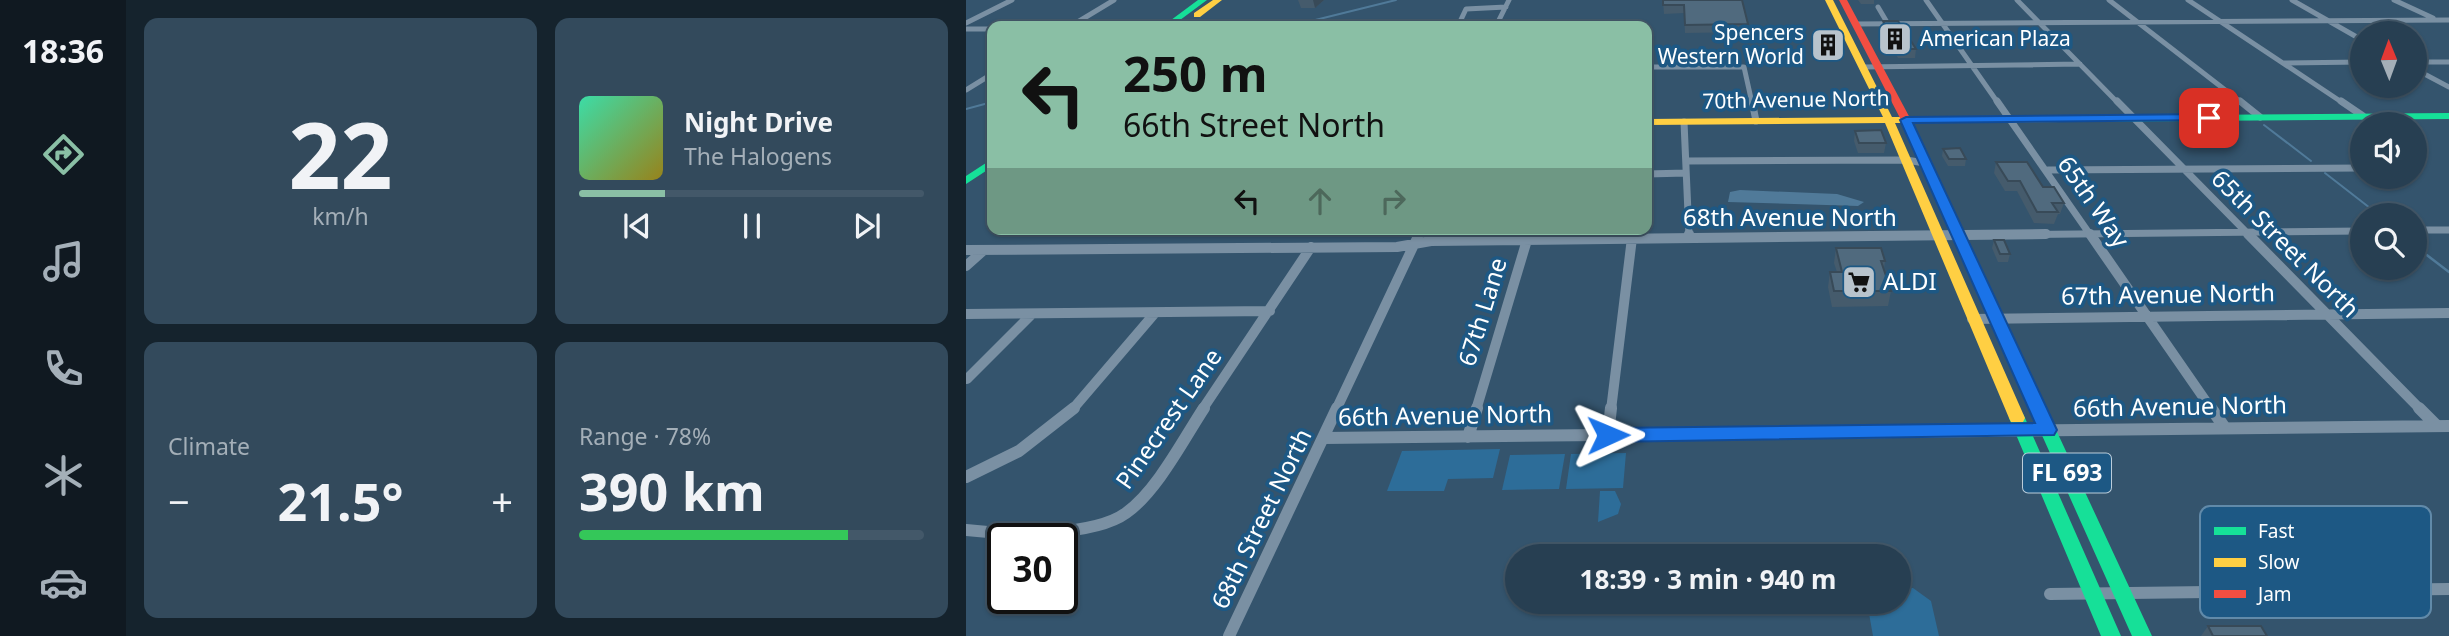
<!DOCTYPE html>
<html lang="en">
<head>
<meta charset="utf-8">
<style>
  :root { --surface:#273f52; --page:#334a5c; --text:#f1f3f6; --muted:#a4afb8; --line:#435869; --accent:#8abfa5 }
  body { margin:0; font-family:"Noto Sans",sans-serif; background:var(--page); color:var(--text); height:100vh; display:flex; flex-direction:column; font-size:26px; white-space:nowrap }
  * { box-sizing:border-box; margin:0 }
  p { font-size:23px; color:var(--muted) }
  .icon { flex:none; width:38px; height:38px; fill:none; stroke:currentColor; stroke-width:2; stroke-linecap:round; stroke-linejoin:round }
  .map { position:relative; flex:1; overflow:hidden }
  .panel { display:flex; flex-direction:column; gap:18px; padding:18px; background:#15232d; width:840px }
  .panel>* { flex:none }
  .banner { position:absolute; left:21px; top:21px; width:665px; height:214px; border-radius:14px; box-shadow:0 2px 5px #0004,0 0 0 2px var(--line); background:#8abfa5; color:#111; overflow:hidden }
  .needle { width:46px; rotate:359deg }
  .fabs { position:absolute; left:1384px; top:21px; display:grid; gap:14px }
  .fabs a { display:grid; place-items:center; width:77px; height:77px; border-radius:50%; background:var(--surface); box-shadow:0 2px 5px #0004,0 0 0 2px var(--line); font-size:35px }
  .speed { position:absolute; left:21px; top:523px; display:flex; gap:14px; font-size:35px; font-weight:700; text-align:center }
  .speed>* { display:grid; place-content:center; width:91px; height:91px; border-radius:50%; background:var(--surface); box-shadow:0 2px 5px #0004,0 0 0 2px var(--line); line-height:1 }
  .speed .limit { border:4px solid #111; border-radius:10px; background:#fff; color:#111 }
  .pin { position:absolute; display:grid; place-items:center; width:60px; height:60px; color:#fff; margin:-30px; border-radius:14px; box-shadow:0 4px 10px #0006 }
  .me { position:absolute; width:77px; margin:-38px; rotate:89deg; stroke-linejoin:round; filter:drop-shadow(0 0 5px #0008) }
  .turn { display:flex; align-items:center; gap:24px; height:147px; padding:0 21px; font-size:32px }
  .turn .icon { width:91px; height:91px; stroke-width:2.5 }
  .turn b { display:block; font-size:49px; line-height:60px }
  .lanes { display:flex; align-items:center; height:66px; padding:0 21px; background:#0003; justify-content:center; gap:35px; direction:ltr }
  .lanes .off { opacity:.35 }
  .big { font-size:52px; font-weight:700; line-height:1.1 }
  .panel .widget { flex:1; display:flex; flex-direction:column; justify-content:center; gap:10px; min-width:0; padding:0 24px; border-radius:14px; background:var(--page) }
  .panel .dial { align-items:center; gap:0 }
  .dial b { font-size:91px; line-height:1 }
  .song { display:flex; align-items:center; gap:21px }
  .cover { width:84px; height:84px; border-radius:10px; background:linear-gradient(135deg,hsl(160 70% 55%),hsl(50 70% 35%)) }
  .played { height:7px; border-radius:4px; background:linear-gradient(90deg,var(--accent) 25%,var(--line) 25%) }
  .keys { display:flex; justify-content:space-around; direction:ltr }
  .heat { display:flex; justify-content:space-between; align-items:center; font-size:38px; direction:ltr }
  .charge { height:10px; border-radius:5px; background:linear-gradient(90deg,#34c759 78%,var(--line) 0) }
  .panel .tiles { flex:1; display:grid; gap:18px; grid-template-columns:repeat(2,1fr) }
  .trip { position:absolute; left:539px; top:544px; width:406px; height:70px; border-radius:35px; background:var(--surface); box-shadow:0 2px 5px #0004,0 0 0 2px var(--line); font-weight:700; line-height:70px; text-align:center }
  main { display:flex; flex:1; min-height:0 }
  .menu { display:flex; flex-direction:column; width:126px; justify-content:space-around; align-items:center; background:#101921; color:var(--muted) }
  .menu .icon { width:49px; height:49px }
  .menu .active { color:var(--accent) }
  .menu b { font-size:32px; color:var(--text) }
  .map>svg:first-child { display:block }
  .green { fill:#2d6d99 }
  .water { fill:#507a99 }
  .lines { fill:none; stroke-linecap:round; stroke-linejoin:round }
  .stream-far1 { stroke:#507a99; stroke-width:2 }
  .stream { stroke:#507a99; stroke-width:2.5 }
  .street-far3 { stroke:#7a90a3; stroke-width:5 }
  .street-far2 { stroke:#7a90a3; stroke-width:7 }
  .street-far1 { stroke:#7a90a3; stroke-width:10 }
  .street { stroke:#7a90a3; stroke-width:12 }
  .fast { fill:#16e098; fill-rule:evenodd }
  .slow { fill:#ffcf43; fill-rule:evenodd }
  .jam { fill:#f24e42; fill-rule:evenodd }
  .wall { fill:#455b6c }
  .shaded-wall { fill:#384a58 }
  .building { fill:#506a7e; stroke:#384a58; stroke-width:2 }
  .route { fill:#1a73e8; stroke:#114b97; stroke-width:2 }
  .labels { text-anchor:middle; stroke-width:7; stroke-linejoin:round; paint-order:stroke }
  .far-poi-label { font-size:21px; fill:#fff; stroke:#1d5884; text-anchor:end }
  .far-street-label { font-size:21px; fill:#fff; stroke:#1d5884 }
  .shield { fill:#1d5884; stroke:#bbcdda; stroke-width:2 }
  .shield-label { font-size:23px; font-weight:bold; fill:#fff }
  .street-label { font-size:24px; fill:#fff; stroke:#1d5884 }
  .poi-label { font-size:24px; fill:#fff; stroke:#1d5884; text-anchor:start }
  .key { fill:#1d5884; stroke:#618aa9; stroke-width:2 }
  .key-label { font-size:19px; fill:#fff }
</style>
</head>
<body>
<main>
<nav class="menu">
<b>18:36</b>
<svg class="icon active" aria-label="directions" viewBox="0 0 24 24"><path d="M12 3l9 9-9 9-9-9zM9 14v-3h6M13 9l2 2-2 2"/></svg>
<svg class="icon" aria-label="music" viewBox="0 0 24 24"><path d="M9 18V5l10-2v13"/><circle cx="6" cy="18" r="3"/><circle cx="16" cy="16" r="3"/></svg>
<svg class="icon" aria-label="phone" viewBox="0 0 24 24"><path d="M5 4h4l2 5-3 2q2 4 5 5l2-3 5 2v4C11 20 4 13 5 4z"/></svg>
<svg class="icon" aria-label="climate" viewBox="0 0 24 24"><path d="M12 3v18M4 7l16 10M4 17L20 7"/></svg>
<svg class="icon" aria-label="car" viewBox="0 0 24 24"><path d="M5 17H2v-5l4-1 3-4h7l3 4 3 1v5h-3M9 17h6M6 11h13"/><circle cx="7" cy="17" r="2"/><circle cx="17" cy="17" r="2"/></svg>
</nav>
<section class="panel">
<div class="tiles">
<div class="widget dial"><b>22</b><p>km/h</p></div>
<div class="widget">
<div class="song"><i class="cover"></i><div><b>Night Drive</b><p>The Halogens</p></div></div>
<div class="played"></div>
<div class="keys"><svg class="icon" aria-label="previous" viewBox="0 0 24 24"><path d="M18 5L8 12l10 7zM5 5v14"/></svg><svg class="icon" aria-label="pause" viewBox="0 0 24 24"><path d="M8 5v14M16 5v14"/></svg><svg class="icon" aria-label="next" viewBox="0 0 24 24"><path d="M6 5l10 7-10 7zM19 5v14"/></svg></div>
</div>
<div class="widget"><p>Climate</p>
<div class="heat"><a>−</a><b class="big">21.5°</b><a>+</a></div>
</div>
<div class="widget"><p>Range · 78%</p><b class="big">390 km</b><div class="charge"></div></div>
</div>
</section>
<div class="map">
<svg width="1483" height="636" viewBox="0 0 1483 636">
  <rect width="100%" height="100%" fill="#34546d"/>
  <path class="green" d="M534,449l-7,29 -45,1 -4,12h-57l15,-40z
    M660,453l-3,35 -57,1 5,-35z
    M599,454l-6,35 -57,1 8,-35z
    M634,491h15l6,13 -3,10 -20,8z
    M933,588h14l18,13 8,35h-66l-6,-34h32z"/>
  <path class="water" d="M774,190l97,4 27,8 -6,4 -130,-4 2,-10z"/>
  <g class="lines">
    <path class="stream-far1" d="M325,26l105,-26
      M0,109l26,-7
      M1298,125l47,36
      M1359,173l54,42"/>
    <path class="stream" d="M1449,246l34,26"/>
    <path class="street-far3" d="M960,0l72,103
      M1051,0l101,103
      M1143,0l133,103
      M1222,0l155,103
      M1326,0l70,40
      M1428,0l39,18
      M912,7l10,17
      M0,23l46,-23
      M889,24l594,-4
      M105,26l43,-26
      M492,26l8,-17 40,-2
      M530,26l13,-26
      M0,29h26
      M1449,62h34
      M1317,63l79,-1
      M681,67h97l8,36
      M897,67l217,-3
      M1449,69l34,18
      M0,90l26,-16"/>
    <path class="street-far2" d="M786,101l4,20
      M1031,101l94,135
      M1151,101l133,135
      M1274,101l20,16
      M1375,101l22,15
      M718,122l5,114
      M720,161l220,-1 19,3
      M1082,170l314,-2
      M681,174l39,-1
      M1449,230h34
      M453,236l3,-7
      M917,236l479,-5"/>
    <path class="street-far1" d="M723,234v4
      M1124,234l122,176
      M1282,234l173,176
      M0,250l431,-3 34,-6 615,-7
      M0,266l18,-16
      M0,314l304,-3
      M1006,319l477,-6
      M1,379l65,-65
      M106,410l83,-97
      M236,410l109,-163
      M370,410l83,-176
      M510,410l51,-170
      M645,410l21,-172"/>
    <path class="street" d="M1245,408l14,20
      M1453,408l18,18
      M642,435l3,-27
      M502,437l9,-29
      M358,438l1125,-12
      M0,477l53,-26 55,-43
      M0,530c40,5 127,7 160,-17 31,-22 57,-73 78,-105
      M1084,594l399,-5
      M263,636l108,-228"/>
    <path class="fast" d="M232,0h9l-35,26h-9z
      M1483,113v6l-389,3 -5,-3 5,-3z
      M26,159v8l-26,17v-8z
      M1070,398l6,2 2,4 108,232h-20l-104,-232 2,-4z
      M1051,412l6,2 2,4 96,218h-20l-92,-218 2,-4z"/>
    <path class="slow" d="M247,0h9l-22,17h-6v-4z
      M859,0h8l59,117 168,-1 5,3 -5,3 -165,1 130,295 -2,4h-12l-2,-4 -124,-295 -238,2v-6l236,-2z"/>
    <path class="jam" d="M873,0h8l64,120 133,284 -2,4h-12l-2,-4 -127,-284z"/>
  </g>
  <path class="wall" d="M332,0h26l-9,8h-14z
    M697,0l85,24v8l-63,1 -1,-20 -20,1z
    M892,0h16v4h-13z
    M917,21l33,28 -1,9h-17l-16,-29z
    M889,131l31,12 -2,10h-26l-4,-12z
    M977,149l23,10 -1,7h-17l-6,-10z
    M1030,162l47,25 21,16 -4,11h-2l-4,10 -20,-1 -17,-32h-12l-11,-18z
    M1028,240l16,14 -2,8h-10l-6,-14z
    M870,248l49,13 -1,8 7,22 -3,15 -56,1 -4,-20 2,-15h7l-3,-9z
    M1242,626l59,10h-66z"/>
  <path class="shaded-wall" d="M347,0h11l-9,8z"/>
  <path class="building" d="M697,0h79l6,24 -63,1 -1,-20h-21z
    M917,21h15l18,28h-17z
    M915,130l5,13h-27l-4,-12z
    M994,148l6,11h-17l-6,-10z
    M1030,162h31l16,25h11l10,16h-12l6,9h-21l-17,-31h-12z
    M1028,240h10l6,14h-10z
    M870,248h45l4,13h-4l10,30h-57l-4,-19h12z
    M1242,626h53l6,10h-54z"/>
  <path class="route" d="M1243,114l4,1v5l-300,3 144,307 -3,5 -446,7 -9,-7 9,-7 427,-5 -135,-303 6,-3z"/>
  <defs>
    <g id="building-square" transform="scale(1.75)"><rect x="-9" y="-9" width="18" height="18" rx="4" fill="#b8c3cc" stroke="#1d5884"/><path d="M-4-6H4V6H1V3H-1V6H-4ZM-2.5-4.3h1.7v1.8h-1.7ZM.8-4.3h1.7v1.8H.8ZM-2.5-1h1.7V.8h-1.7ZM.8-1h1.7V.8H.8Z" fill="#111"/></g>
    <g id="supermarket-square" transform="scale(1.75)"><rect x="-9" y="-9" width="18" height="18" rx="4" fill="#b8c3cc" stroke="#1d5884"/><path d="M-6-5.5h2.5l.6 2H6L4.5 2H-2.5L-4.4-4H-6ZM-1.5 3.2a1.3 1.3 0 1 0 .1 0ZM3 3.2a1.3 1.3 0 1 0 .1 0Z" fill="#111"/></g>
  </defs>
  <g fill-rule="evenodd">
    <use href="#building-square" x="929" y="39"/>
    <use href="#building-square" x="862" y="45"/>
    <use href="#supermarket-square" x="893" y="282"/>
  </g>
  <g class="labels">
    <g class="far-poi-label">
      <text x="838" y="40">Spencers<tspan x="838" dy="24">Western World</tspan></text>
      <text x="954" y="46" text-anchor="start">American Plaza</text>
    </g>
    <g class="far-street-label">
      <text transform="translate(830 100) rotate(-1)" y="7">70th Avenue North</text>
    </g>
    <rect class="shield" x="1057" y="453.5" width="88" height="39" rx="5"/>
    <g class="shield-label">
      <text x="1101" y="481">FL 693</text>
    </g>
    <g class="street-label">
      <text transform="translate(1127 202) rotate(55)" y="8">65th Way</text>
      <text x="824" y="226">68th Avenue North</text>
      <text transform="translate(1319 244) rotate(45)" y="8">65th Street North</text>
      <text transform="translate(1202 295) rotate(-1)" y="8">67th Avenue North</text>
      <text transform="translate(517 312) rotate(-73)" y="8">67th Lane</text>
      <text transform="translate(1214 407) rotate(-1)" y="8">66th Avenue North</text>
      <text transform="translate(479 416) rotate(-1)" y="8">66th Avenue North</text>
      <text transform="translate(203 419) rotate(-55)" y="8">Pinecrest Lane</text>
      <text transform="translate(296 519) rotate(-64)" y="8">68th Street North</text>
    </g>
    <g class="poi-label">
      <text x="917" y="290">ALDI</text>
    </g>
  </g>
  <rect x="1234" y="506" width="231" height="112" rx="10" class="key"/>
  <rect x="1248" y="527" width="32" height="8" fill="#16e098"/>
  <rect x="1248" y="558" width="32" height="9" fill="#ffcf43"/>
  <rect x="1248" y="590" width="32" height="8" fill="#f24e42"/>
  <g class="key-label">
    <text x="1292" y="538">Fast</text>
    <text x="1292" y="569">Slow</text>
    <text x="1292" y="601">Jam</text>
  </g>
</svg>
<div class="fabs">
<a><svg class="needle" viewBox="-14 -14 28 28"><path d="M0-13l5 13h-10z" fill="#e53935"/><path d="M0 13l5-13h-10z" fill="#a4afb8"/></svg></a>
<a><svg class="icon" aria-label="sound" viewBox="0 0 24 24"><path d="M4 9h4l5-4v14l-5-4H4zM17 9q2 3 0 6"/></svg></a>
<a><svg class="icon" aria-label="search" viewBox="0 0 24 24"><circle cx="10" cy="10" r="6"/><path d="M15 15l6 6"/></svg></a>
</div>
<div class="speed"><div class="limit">30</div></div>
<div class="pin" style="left:1243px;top:118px;background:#d93025"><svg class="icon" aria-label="arrive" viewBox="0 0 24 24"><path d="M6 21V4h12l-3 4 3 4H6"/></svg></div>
<svg class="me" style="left:642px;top:435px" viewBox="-20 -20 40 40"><path d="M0-17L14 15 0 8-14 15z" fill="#1a73e8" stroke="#fff" stroke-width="4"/></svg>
<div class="trip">18:39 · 3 min · 940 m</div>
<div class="banner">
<div class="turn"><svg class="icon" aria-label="left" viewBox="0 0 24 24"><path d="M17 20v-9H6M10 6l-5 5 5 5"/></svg><div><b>250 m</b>66th Street North</div></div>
<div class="lanes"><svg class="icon" aria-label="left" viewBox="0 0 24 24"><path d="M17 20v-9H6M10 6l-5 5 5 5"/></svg><svg class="icon off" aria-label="ahead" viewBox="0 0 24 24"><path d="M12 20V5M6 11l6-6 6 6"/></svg><svg class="icon off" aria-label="right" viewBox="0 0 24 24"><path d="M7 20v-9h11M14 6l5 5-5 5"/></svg></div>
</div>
</div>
</main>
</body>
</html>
